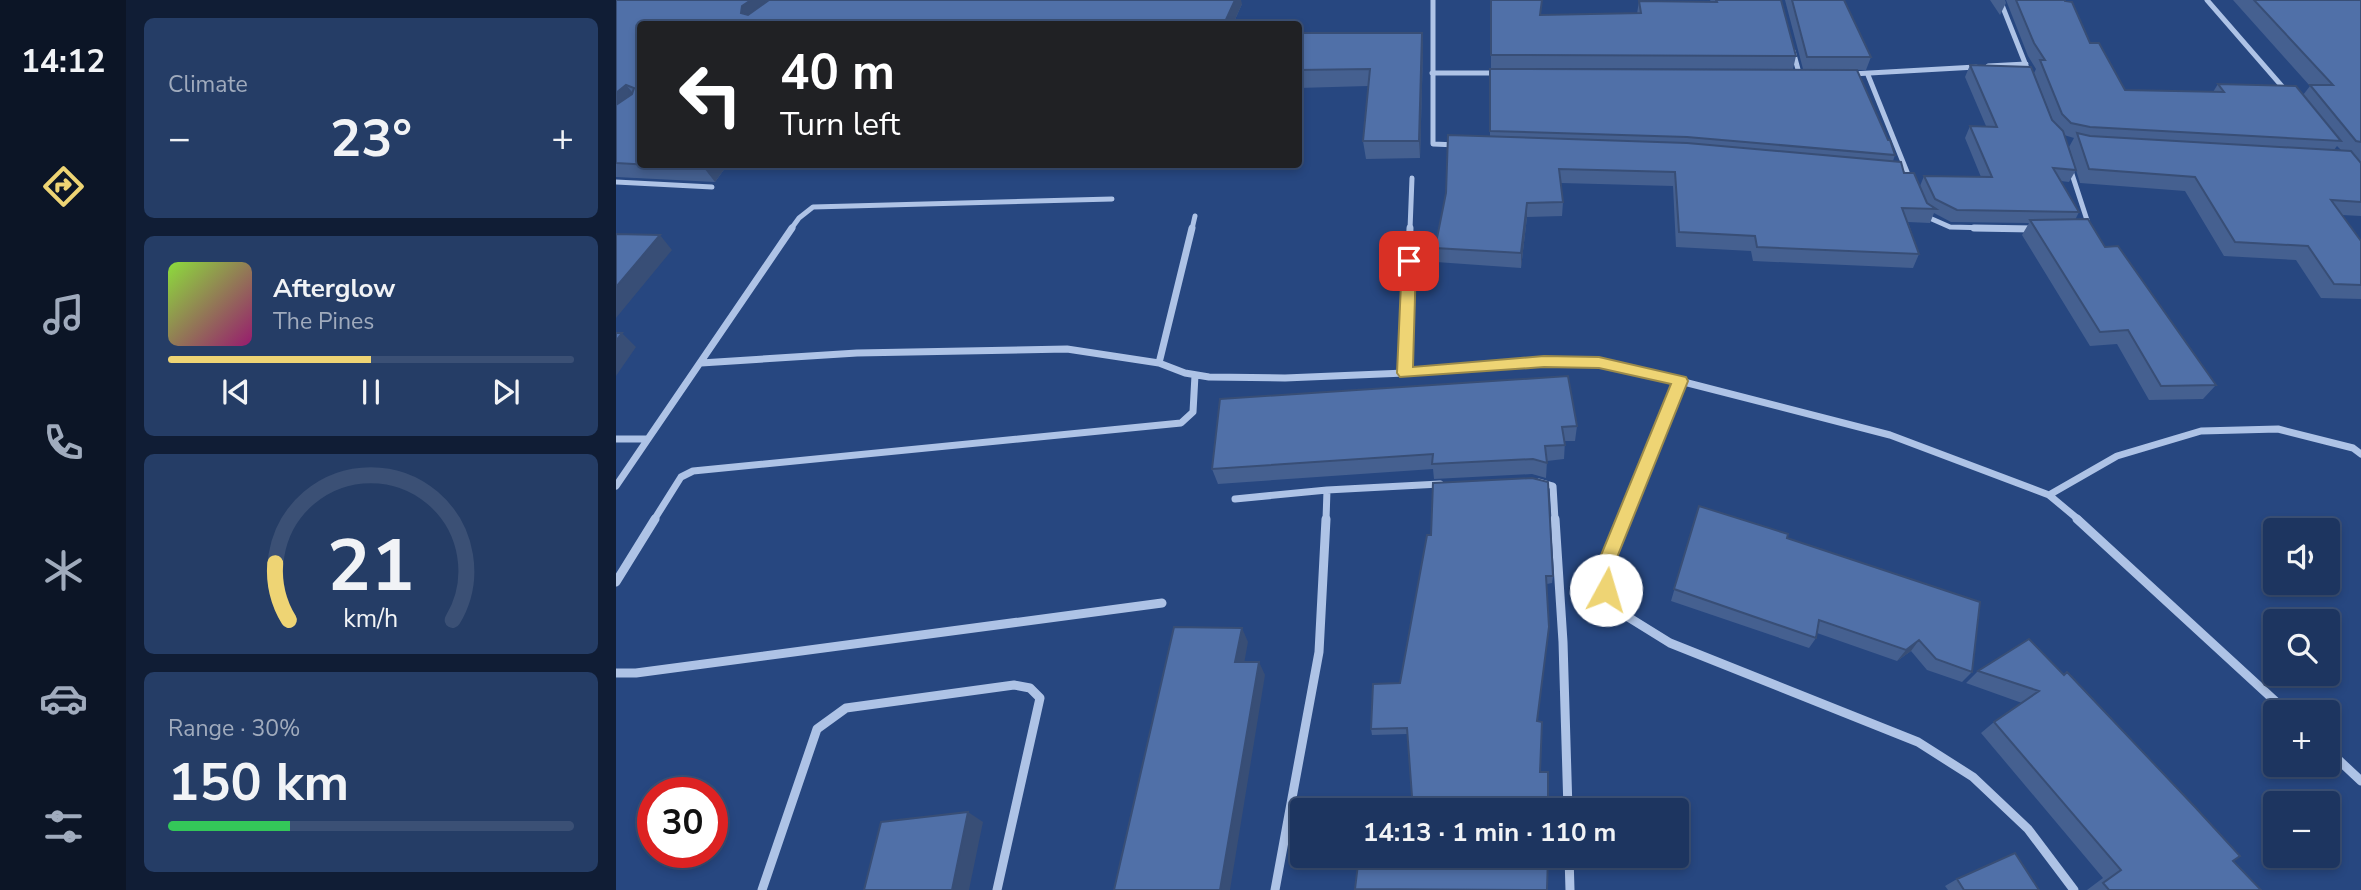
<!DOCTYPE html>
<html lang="en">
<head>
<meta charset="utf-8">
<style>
  :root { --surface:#1d3560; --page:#253d66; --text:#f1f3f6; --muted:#a0abbd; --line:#3b5075; --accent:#eed474 }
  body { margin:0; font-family:"Nunito Sans",sans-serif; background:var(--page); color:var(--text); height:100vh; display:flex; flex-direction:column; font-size:26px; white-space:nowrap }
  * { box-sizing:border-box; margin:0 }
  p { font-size:23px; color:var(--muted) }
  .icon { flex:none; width:38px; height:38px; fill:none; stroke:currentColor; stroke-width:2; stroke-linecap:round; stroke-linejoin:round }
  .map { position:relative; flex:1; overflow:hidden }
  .panel { display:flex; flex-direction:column; gap:18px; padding:18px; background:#101d35; width:490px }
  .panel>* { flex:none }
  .top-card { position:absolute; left:21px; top:21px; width:665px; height:147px; border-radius:7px; box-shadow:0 4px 10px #0003,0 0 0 2px var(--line); background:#202124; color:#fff; overflow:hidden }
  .controls { position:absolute; left:1647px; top:518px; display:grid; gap:14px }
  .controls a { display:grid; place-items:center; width:77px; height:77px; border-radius:7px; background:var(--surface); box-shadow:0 4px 10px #0003,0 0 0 2px var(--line); font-size:35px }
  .speed { position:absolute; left:21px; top:777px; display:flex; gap:14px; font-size:35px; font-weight:700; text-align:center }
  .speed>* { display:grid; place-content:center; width:91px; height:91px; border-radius:50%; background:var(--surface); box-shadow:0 4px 10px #0003,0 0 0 2px var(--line); line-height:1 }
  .speed .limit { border:10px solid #d22; background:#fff; color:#111 }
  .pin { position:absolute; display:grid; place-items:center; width:60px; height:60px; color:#fff; margin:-30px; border-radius:14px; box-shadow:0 4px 10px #0006 }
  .me { position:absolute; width:77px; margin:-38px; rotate:6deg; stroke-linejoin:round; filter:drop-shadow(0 0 5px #0008) }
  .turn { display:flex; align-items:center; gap:24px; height:147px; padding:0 28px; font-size:32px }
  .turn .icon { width:91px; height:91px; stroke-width:2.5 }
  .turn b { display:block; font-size:49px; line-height:60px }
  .big { font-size:52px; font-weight:700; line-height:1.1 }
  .panel .tile { flex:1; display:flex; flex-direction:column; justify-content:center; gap:10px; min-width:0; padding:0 24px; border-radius:10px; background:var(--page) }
  .panel .dial { align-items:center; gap:0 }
  .dial svg { height:182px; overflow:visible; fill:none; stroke:var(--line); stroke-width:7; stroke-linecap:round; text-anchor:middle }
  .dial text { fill:var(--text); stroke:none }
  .song { display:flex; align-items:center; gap:21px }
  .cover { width:84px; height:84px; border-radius:10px; background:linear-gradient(135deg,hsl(90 70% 55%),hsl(320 70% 35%)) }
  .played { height:7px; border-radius:4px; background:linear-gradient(90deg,var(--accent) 50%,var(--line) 50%) }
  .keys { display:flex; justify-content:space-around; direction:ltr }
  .heat { display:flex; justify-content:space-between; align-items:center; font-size:38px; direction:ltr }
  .charge { height:10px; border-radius:5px; background:linear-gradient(90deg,#34c759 30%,var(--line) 0) }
  .trip { position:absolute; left:674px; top:798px; width:399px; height:70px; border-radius:7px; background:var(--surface); box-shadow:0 4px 10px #0003,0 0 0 2px var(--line); font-weight:700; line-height:70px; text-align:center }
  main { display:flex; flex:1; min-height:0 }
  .tab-bar { display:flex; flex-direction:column; width:126px; justify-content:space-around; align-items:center; background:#0c1526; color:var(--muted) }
  .tab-bar .icon { width:49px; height:49px }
  .tab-bar .selected { color:var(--accent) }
  .tab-bar b { font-size:32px; color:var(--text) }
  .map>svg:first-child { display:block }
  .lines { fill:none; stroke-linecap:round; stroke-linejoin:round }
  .street-far2 { stroke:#aec3e6; stroke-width:5 }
  .street-far1 { stroke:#aec3e6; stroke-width:7 }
  .street { stroke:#aec3e6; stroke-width:9 }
  .wall { fill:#456090; fill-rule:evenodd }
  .shaded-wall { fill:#384e76 }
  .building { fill:#5070a8; stroke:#384e76; stroke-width:2 }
  .route { fill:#eed474; stroke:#9b8a4b; stroke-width:2 }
</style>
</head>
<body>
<main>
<nav class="tab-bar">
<b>14:12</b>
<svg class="icon selected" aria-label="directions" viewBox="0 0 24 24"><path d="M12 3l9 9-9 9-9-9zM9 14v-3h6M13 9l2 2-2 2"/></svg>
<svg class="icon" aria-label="music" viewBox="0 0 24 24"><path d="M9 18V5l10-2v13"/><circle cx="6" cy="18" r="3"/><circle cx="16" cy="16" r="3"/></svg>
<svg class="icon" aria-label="phone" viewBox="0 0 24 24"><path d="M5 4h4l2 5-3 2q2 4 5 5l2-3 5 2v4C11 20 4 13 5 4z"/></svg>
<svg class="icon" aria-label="climate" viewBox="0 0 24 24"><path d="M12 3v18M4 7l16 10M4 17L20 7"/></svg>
<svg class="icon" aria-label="car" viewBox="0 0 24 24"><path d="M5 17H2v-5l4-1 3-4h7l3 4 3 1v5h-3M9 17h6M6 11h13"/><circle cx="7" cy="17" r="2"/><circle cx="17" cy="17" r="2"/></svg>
<svg class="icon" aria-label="filters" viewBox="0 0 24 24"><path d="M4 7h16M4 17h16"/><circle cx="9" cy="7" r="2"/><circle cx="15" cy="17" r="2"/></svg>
</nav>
<section class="panel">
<div class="tile"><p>Climate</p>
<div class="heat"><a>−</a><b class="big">23°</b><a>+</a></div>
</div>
<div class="tile">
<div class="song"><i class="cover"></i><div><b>Afterglow</b><p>The Pines</p></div></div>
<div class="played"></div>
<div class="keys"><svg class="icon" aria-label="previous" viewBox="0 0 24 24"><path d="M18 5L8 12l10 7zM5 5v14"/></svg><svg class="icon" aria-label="pause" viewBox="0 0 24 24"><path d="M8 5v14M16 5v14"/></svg><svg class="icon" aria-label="next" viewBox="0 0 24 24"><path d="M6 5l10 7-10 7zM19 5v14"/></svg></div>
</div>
<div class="tile dial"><svg viewBox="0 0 100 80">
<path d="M14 69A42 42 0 1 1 86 69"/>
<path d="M14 69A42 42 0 0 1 8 44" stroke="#eed474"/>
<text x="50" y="56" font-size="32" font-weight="700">21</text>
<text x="50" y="72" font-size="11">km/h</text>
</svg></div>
<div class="tile"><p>Range · 30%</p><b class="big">150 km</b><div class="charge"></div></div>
</section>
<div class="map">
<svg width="1745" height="890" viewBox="0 0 1745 890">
  <rect width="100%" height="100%" fill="#274780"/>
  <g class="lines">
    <path class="street-far2" d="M817,0v144l24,1
      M1384,0l27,68
      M1591,0l80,92
      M1177,51l6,22
      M1372,66l38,-2
      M816,73h65
      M1236,74l124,-7
      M1252,75l39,97
      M1454,168l17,52 -5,4
      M0,182l96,5
      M1309,216l25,11 83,2
      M175,229l8,-11 14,-11 299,-8
      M576,229l3,-13
      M794,229l2,-51"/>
    <path class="street-far1" d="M1358,228l59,1
      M85,363l156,-10 210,-4 92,14 26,10 24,4 76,1 120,-5 139,-11h55l81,19
      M543,363l33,-135
      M789,373l5,-145
      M0,439h32l144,-211
      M923,482l14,4 2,34
      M0,486l32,-47
      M1433,495l68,-39 84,-25 77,-2 75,19 8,6
      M619,499l92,-9 113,-6
      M38,520l27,-43 12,-6 488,-48 12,-11 2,-37
      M710,520l1,-30
      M1008,520l56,-139 210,54 159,60 30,25"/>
    <path class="street" d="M939,519l8,123 5,168
      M1009,519l-19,46v25l14,22 50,31 248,99 55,35 55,52 46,61
      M1461,519l210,193
      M0,582l39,-63
      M0,673h20l526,-70
      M1712,750l33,31
      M953,856l1,34
      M146,890l55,-161 29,-21 168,-23 16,3 10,10 -43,192
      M659,890l44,-238 7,-133"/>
  </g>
  <path class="wall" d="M0,0l626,4 -9,20h-593l88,140 -13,18 -99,-5z
    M875,0l50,15 96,-1 2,-13 72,1 -1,-2h71l15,56 -3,13 -302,-1z
    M1169,0h59l27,57 -5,13 -63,-1z
    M1374,0h15l1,3 -6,12z
    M1390,0h59l25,43 35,47 88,2 5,-8 85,11 7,-9 -77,-86h128v216l-19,-1 19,26v58l-40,-1 -25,-38 -72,-4 -39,-65 -105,-8 -11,-36 5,-9 -10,-3 12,35 -7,12 -8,-1 18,31 -4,8 30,27 111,138 -13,14 -54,1 -32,-56 -27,2 -68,-111 7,-12 -78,-1 -17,-9 -4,10 -22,-1 11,32 -6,14 -160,-7 -2,-10 -75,-4 -3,-61 -112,-3 2,19 -1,14 -35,1 -6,51 -85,-6 -1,-14 55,-111v-68l398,71 7,15 -2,6 27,25 4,-10 57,1 -16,-39 5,-12h16l-21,-49 5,-12 83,56 -19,-48 2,-4 -8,-13zM1721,146l4,4h-7z
    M682,33h124l1,17 -3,108 -54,1 -3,-18 5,-55 -70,2z
    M604,399l357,27 -2,15h-10l-1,18 -17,2 -1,17 -14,-4 -98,5 -1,-10 -215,15 -6,-15z
    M1083,506l88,32 185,134 -10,10 -35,-12 -16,-19 -14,10 -80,-28 -1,5 -7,10 -138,-47z
    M815,535l122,41 -1,7 -5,1 -10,137 3,51 8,38 -141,-76 -35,1 -1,-6 29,-46z
    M1413,639l204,222 28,29h-174l16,-12 -122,-145 13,-11 28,-19 -56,-20 12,-12z
    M1341,879l82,11h-91l-3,-4z"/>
  <path class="shaded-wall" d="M135,0h27l-27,20 -10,-7 1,-7z
    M618,0h7l1,4 -9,20h-9z
    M806,33l1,17 -3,108 -1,-17z
    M10,85l12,14 -22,16v-22z
    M91,164h21l-13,18 -11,-14z
    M911,203v14l-6,51v-15z
    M44,235l12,15 -56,68v-31z
    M6,333l14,14 -20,29v-35z
    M626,628l6,14 -6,33 -7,-13z
    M1303,640l-8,11 -14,10 9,-11z
    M643,662l6,13 -35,215h-10z
    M352,812l15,10 -14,68h-17z"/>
  <path class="building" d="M0,0h135l-9,6 -1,7 7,2 21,-15h466l-11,24h-584v140h67l-3,4 -88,-5v-58l16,-11 2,-6 -8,-3 -10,8z
    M875,0h51l-2,15 101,-2 -2,-12 78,1 -1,-2h65l15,56 -305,-1z
    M1176,0h52l27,57h-64z
    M1400,0h49v1l7,1 18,41h9l26,47 99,2 -6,-8 78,2 45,55 -251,-14 -19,-4 -9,-9 -22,-54h5l-11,-17z
    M1638,0h107v142l-5,-1 -46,-56h23z
    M682,33h124l-3,108h-56l7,-72 -72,1z
    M1354,65l61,2 21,53 11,11 13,39 -23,-2 26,44 -122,-2 -22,-11 -11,-23 68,1 -22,-51 27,1z
    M874,69l367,1 31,70h2l5,15 -208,-18 -197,-6z
    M1461,133l13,3 261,15 10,12v39l-30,-2 30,41v44l-27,-1 -26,-38 -73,-4 -40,-65 -106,-8z
    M832,135l239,8 214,19 3,11h10l13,30 9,6 -34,-1 17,46 -162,-7 -2,-11 -76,-4 -4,-60 -116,-3 4,33 -36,1 -6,50 -86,-5 11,-55z
    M1472,219l17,28 13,-1 98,139 -55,1 -33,-56 -28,2 -70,-112z
    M0,234l44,1 -44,52z
    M0,333h6l-6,8z
    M952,376l9,50 -15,1 3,18 -20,1 2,17 -14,-4 -101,5 1,-10 -221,15 8,-70z
    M916,478l16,4 5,94h-7l3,51 -12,94 5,1 -2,50h8v38h-135l-6,-82 -36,1 2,-45 27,-1 27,-148h4l2,-52z
    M1083,506l89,28 -1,4 193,64 -8,70 -36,-13 -17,-19 -13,10 -87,-30 -3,18 -142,-49z
    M558,627l68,1 -7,34h24l-39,228h-106z
    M1413,639l35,36 3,-3 128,135 45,49 -7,5 28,29h-152l-6,-7 18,-13 -127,-148 45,-31 -61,-20z
    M352,812l-16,78h-88l17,-68z
    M1399,853l24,37h-75l-7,-11z
    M743,856h189l-1,34 -192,-1z"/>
  <path class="route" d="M793,257l7,4 -3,106 131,-11 55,1 87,20 2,4 -74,184 1,25 -3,5 -6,3 -6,-3 -3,-30 74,-181 -72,-16 -55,-1 -144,10 -3,-4 5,-112z"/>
</svg>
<div class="controls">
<a><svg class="icon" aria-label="sound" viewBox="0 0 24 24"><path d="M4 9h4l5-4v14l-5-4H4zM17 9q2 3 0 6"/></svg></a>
<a><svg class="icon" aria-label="search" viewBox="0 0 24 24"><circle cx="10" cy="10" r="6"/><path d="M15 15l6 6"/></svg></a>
<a>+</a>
<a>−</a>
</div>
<div class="speed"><div class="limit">30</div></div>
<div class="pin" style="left:793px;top:261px;background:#d93025"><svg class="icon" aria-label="arrive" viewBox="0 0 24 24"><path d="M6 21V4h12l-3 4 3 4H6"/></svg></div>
<svg class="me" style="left:990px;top:590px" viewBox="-20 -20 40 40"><circle r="19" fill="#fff"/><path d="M0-13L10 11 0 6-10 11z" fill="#eed474"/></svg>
<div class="trip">14:13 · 1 min · 110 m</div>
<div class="top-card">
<div class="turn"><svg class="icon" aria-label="left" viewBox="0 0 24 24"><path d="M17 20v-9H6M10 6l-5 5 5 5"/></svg><div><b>40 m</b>Turn left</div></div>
</div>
</div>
</main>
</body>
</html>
